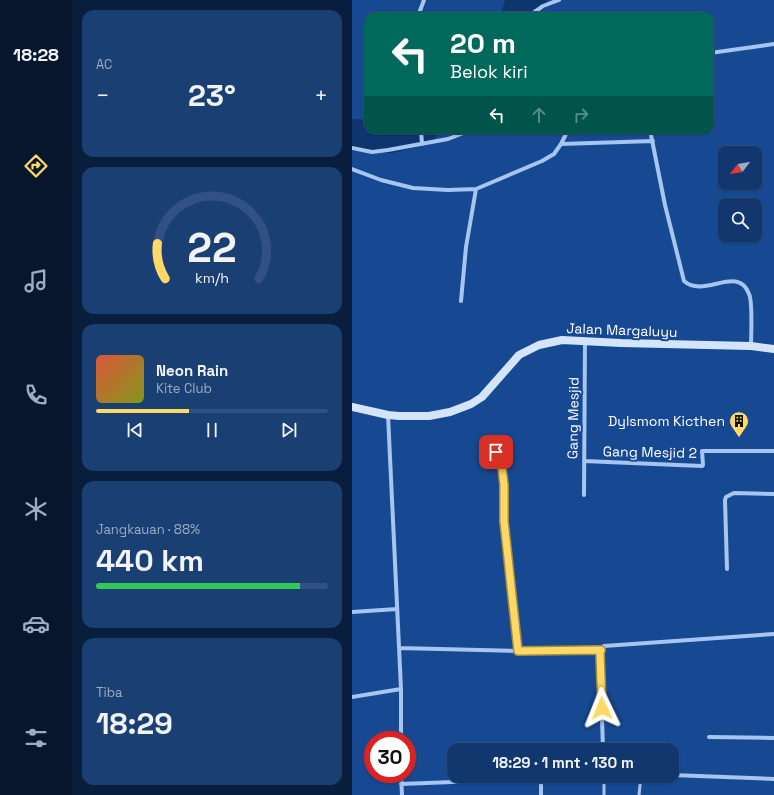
<!DOCTYPE html>
<html lang="id">
<head>
<meta charset="utf-8">
<style>
  :root { --surface:#11376e; --page:#1a3f73; --text:#f1f3f6; --muted:#9cacc2; --line:#305181; --accent:#ffd865 }
  body { margin:0; font-family:"Space Grotesk",sans-serif; background:var(--page); color:var(--text); height:100vh; display:flex; flex-direction:column; font-size:15px; white-space:nowrap }
  * { box-sizing:border-box; margin:0 }
  p { font-size:13px; color:var(--muted) }
  .icon { flex:none; width:22px; height:22px; fill:none; stroke:currentColor; stroke-width:2; stroke-linecap:round; stroke-linejoin:round }
  .map { position:relative; flex:1; overflow:hidden }
  .sheet { display:flex; flex-direction:column; gap:10px; padding:10px; background:#091e3c; width:280px }
  .sheet>* { flex:none }
  .top-card { position:absolute; left:12px; top:12px; width:350px; height:122px; border-radius:12px; box-shadow:0 1px 3px #0004,0 0 0 1px var(--line); background:#00695c; color:#fff; overflow:hidden }
  .needle { width:26px; rotate:239deg }
  .fabs { position:absolute; left:366px; top:146px; display:grid; gap:8px }
  .fabs a { display:grid; place-items:center; width:44px; height:44px; border-radius:8px; background:var(--surface); box-shadow:0 1px 3px #0004,0 0 0 1px var(--line); font-size:20px }
  .speed { position:absolute; left:12px; top:731px; display:flex; gap:8px; font-size:20px; font-weight:700; text-align:center }
  .speed>* { display:grid; place-content:center; width:52px; height:52px; border-radius:50%; background:var(--surface); box-shadow:0 1px 3px #0004,0 0 0 1px var(--line); line-height:1 }
  .speed .limit { border:6px solid #d22; background:#fff; color:#111 }
  .pin { position:absolute; display:grid; place-items:center; width:34px; height:34px; color:#fff; margin:-17px; border-radius:8px; box-shadow:0 2px 6px #0006 }
  .me { position:absolute; width:44px; margin:-22px; rotate:358deg; stroke-linejoin:round; filter:drop-shadow(0 0 3px #0008) }
  .turn { display:flex; align-items:center; gap:14px; height:84px; padding:0 20px; font-size:18px }
  .turn .icon { width:52px; height:52px; stroke-width:2.5 }
  .turn b { display:block; font-size:28px; line-height:34px }
  .lanes { display:flex; align-items:center; height:38px; padding:0 20px; background:#0003; justify-content:center; gap:20px; direction:ltr }
  .lanes .off { opacity:.35 }
  .big { font-size:30px; font-weight:800; line-height:1.1 }
  .sheet .card { flex:1; display:flex; flex-direction:column; justify-content:center; gap:6px; min-width:0; padding:0 14px; border-radius:12px; background:var(--page) }
  .sheet .dial { align-items:center; gap:0 }
  .dial svg { height:104px; overflow:visible; fill:none; stroke:var(--line); stroke-width:7; stroke-linecap:round; text-anchor:middle }
  .dial text { fill:var(--text); stroke:none }
  .song { display:flex; align-items:center; gap:12px }
  .cover { width:48px; height:48px; border-radius:6px; background:linear-gradient(135deg,hsl(10 70% 55%),hsl(70 70% 35%)) }
  .played { height:4px; border-radius:2px; background:linear-gradient(90deg,var(--accent) 40%,var(--line) 40%) }
  .keys { display:flex; justify-content:space-around; direction:ltr }
  .heat { display:flex; justify-content:space-between; align-items:center; font-size:22px; direction:ltr }
  .charge { height:6px; border-radius:3px; background:linear-gradient(90deg,#34c759 88%,var(--line) 0) }
  .trip { position:absolute; left:95px; top:743px; width:232px; height:40px; border-radius:12px; background:var(--surface); box-shadow:0 1px 3px #0004,0 0 0 1px var(--line); font-weight:800; line-height:40px; text-align:center }
  main { display:flex; flex:1; min-height:0 }
  .tab-bar { display:flex; flex-direction:column; width:72px; justify-content:space-around; align-items:center; background:#07162c; color:var(--muted) }
  .tab-bar .icon { width:28px; height:28px }
  .tab-bar .active { color:var(--accent) }
  .tab-bar b { font-size:18px; color:var(--text) }
  .map>svg:first-child { display:block }
  .lines { fill:none; stroke-linecap:round; stroke-linejoin:round }
  .river { stroke:#0f356f; stroke-width:32 }
  .service { stroke:#a6c5f0; stroke-width:3 }
  .minor { stroke:#a6c5f0; stroke-width:4 }
  .secondary { stroke:#d4e4fb; stroke-width:8 }
  .route-casing { stroke:#a68c42; stroke-width:10 }
  .route { stroke:#ffd865; stroke-width:7 }
  .labels { text-anchor:middle; stroke-width:4; stroke-linejoin:round; paint-order:stroke }
  .street-label { font-size:14px; fill:#fff; stroke:#174992 }
  .poi-label { font-size:14px; fill:#fff; stroke:#174992; text-anchor:end }
</style>
</head>
<body>
<main>
<nav class="tab-bar">
<b>18:28</b>
<svg class="icon active" aria-label="directions" viewBox="0 0 24 24"><path d="M12 3l9 9-9 9-9-9zM9 14v-3h6M13 9l2 2-2 2"/></svg>
<svg class="icon" aria-label="music" viewBox="0 0 24 24"><path d="M9 18V5l10-2v13"/><circle cx="6" cy="18" r="3"/><circle cx="16" cy="16" r="3"/></svg>
<svg class="icon" aria-label="phone" viewBox="0 0 24 24"><path d="M5 4h4l2 5-3 2q2 4 5 5l2-3 5 2v4C11 20 4 13 5 4z"/></svg>
<svg class="icon" aria-label="climate" viewBox="0 0 24 24"><path d="M12 3v18M4 7l16 10M4 17L20 7"/></svg>
<svg class="icon" aria-label="car" viewBox="0 0 24 24"><path d="M5 17H2v-5l4-1 3-4h7l3 4 3 1v5h-3M9 17h6M6 11h13"/><circle cx="7" cy="17" r="2"/><circle cx="17" cy="17" r="2"/></svg>
<svg class="icon" aria-label="filters" viewBox="0 0 24 24"><path d="M4 7h16M4 17h16"/><circle cx="9" cy="7" r="2"/><circle cx="15" cy="17" r="2"/></svg>
</nav>
<section class="sheet">
<div class="card"><p>AC</p>
<div class="heat"><a>−</a><b class="big">23°</b><a>+</a></div>
</div>
<div class="card dial"><svg viewBox="0 0 100 80">
<path d="M14 69A42 42 0 1 1 86 69"/>
<path d="M14 69A42 42 0 0 1 8 42" stroke="#ffd865"/>
<text x="50" y="56" font-size="32" font-weight="700">22</text>
<text x="50" y="72" font-size="11">km/h</text>
</svg></div>
<div class="card">
<div class="song"><i class="cover"></i><div><b>Neon Rain</b><p>Kite Club</p></div></div>
<div class="played"></div>
<div class="keys"><svg class="icon" aria-label="previous" viewBox="0 0 24 24"><path d="M18 5L8 12l10 7zM5 5v14"/></svg><svg class="icon" aria-label="pause" viewBox="0 0 24 24"><path d="M8 5v14M16 5v14"/></svg><svg class="icon" aria-label="next" viewBox="0 0 24 24"><path d="M6 5l10 7-10 7zM19 5v14"/></svg></div>
</div>
<div class="card"><p>Jangkauan · 88%</p><b class="big">440 km</b><div class="charge"></div></div>
<div class="card"><p>Tiba</p><b class="big">18:29</b></div>
</section>
<div class="map">
<svg width="422" height="795" viewBox="0 0 422 795">
  <rect width="100%" height="100%" fill="#174992"/>
  <g class="lines">
    <path class="river" d="M165,16l3,-10 11,-6
      M0,135l39,2 31,-7"/>
    <path class="service" d="M252,795v-19
      M287,795l2,-19"/>
    <path class="minor" d="M66,16l6,-16
      M177,16l14,-10 16,-6
      M358,53l64,-9
      M69,130l1,14
      M298,130l15,75 19,76c20,18 54,-17 65,13 4,8 2,41 2,52
      M209,144l92,-3
      M0,148l20,4 16,-2 60,-11 23,-9
      M0,169l29,11 32,8 35,2 28,-1 66,-28 12,-7 7,-10 7,-14
      M109,301l5,-54 10,-58
      M36,415l13,274v51
      M144,452l6,17 2,16v36l14,130
      M232,461l118,5 1,-1 -1,-14h72
      M232,495l1,-154
      M375,569l-2,-69 1,-3 8,-4 40,1
      M0,612l45,-3
      M47,648l119,3 83,-1
      M0,697l49,-8
      M357,737l65,1
      M251,750l-3,-97 2,-6 2,-1 170,-12
      M49,774l1,21
      M320,775l102,4
      M189,778v17
      M49,784l208,-8"/>
    <path class="secondary" d="M0,407l36,8 11,1h30l21,-4 21,-8 11,-7 37,-42 20,-10 23,-5 59,3 130,3 23,3"/>
  </g>
  <g class="lines">
    <g class="route-casing">
      <path id="route" d="M144,452l6,16 2,17v36l14,130 83,-1 -1,3 2,55"/>
    </g>
    <use href="#route" class="route"/>
  </g>
  <defs>
    <g id="building-pin" transform="scale(1)"><path d="M0 17L-7.5 6A9.5 9.5 0 1 1 7.5 6Z" fill="#ffd865" stroke="#174992"/><path d="M-4-6H4V6H1V3H-1V6H-4ZM-2.5-4.3h1.7v1.8h-1.7ZM.8-4.3h1.7v1.8H.8ZM-2.5-1h1.7V.8h-1.7ZM.8-1h1.7V.8H.8Z" fill="#111"/></g>
  </defs>
  <g fill-rule="evenodd">
    <use href="#building-pin" x="387" y="421"/>
  </g>
  <g class="labels">
    <g class="street-label">
      <text transform="translate(270 330) rotate(2)" y="5">Jalan Margaluyu</text>
      <text transform="translate(221 418) rotate(-89)" y="5">Gang Mesjid</text>
      <text transform="translate(298 452) rotate(1)" y="5">Gang Mesjid 2</text>
    </g>
    <g class="poi-label">
      <text x="373" y="426">Dylsmom Kicthen</text>
    </g>
  </g>
</svg>
<div class="fabs">
<a><svg class="needle" viewBox="-14 -14 28 28"><path d="M0-13l5 13h-10z" fill="#e53935"/><path d="M0 13l5-13h-10z" fill="#9cacc2"/></svg></a>
<a><svg class="icon" aria-label="search" viewBox="0 0 24 24"><circle cx="10" cy="10" r="6"/><path d="M15 15l6 6"/></svg></a>
</div>
<div class="speed"><div class="limit">30</div></div>
<div class="pin" style="left:144px;top:452px;background:#d93025"><svg class="icon" aria-label="arrive" viewBox="0 0 24 24"><path d="M6 21V4h12l-3 4 3 4H6"/></svg></div>
<svg class="me" style="left:250px;top:708px" viewBox="-20 -20 40 40"><path d="M0-17L14 15 0 8-14 15z" fill="#ffd865" stroke="#fff" stroke-width="4"/></svg>
<div class="trip">18:29 · 1 mnt · 130 m</div>
<div class="top-card">
<div class="turn"><svg class="icon" aria-label="left" viewBox="0 0 24 24"><path d="M17 20v-9H6M10 6l-5 5 5 5"/></svg><div><b>20 m</b>Belok kiri</div></div>
<div class="lanes"><svg class="icon" aria-label="left" viewBox="0 0 24 24"><path d="M17 20v-9H6M10 6l-5 5 5 5"/></svg><svg class="icon off" aria-label="ahead" viewBox="0 0 24 24"><path d="M12 20V5M6 11l6-6 6 6"/></svg><svg class="icon off" aria-label="right" viewBox="0 0 24 24"><path d="M7 20v-9h11M14 6l5 5-5 5"/></svg></div>
</div>
</div>
</main>
</body>
</html>
